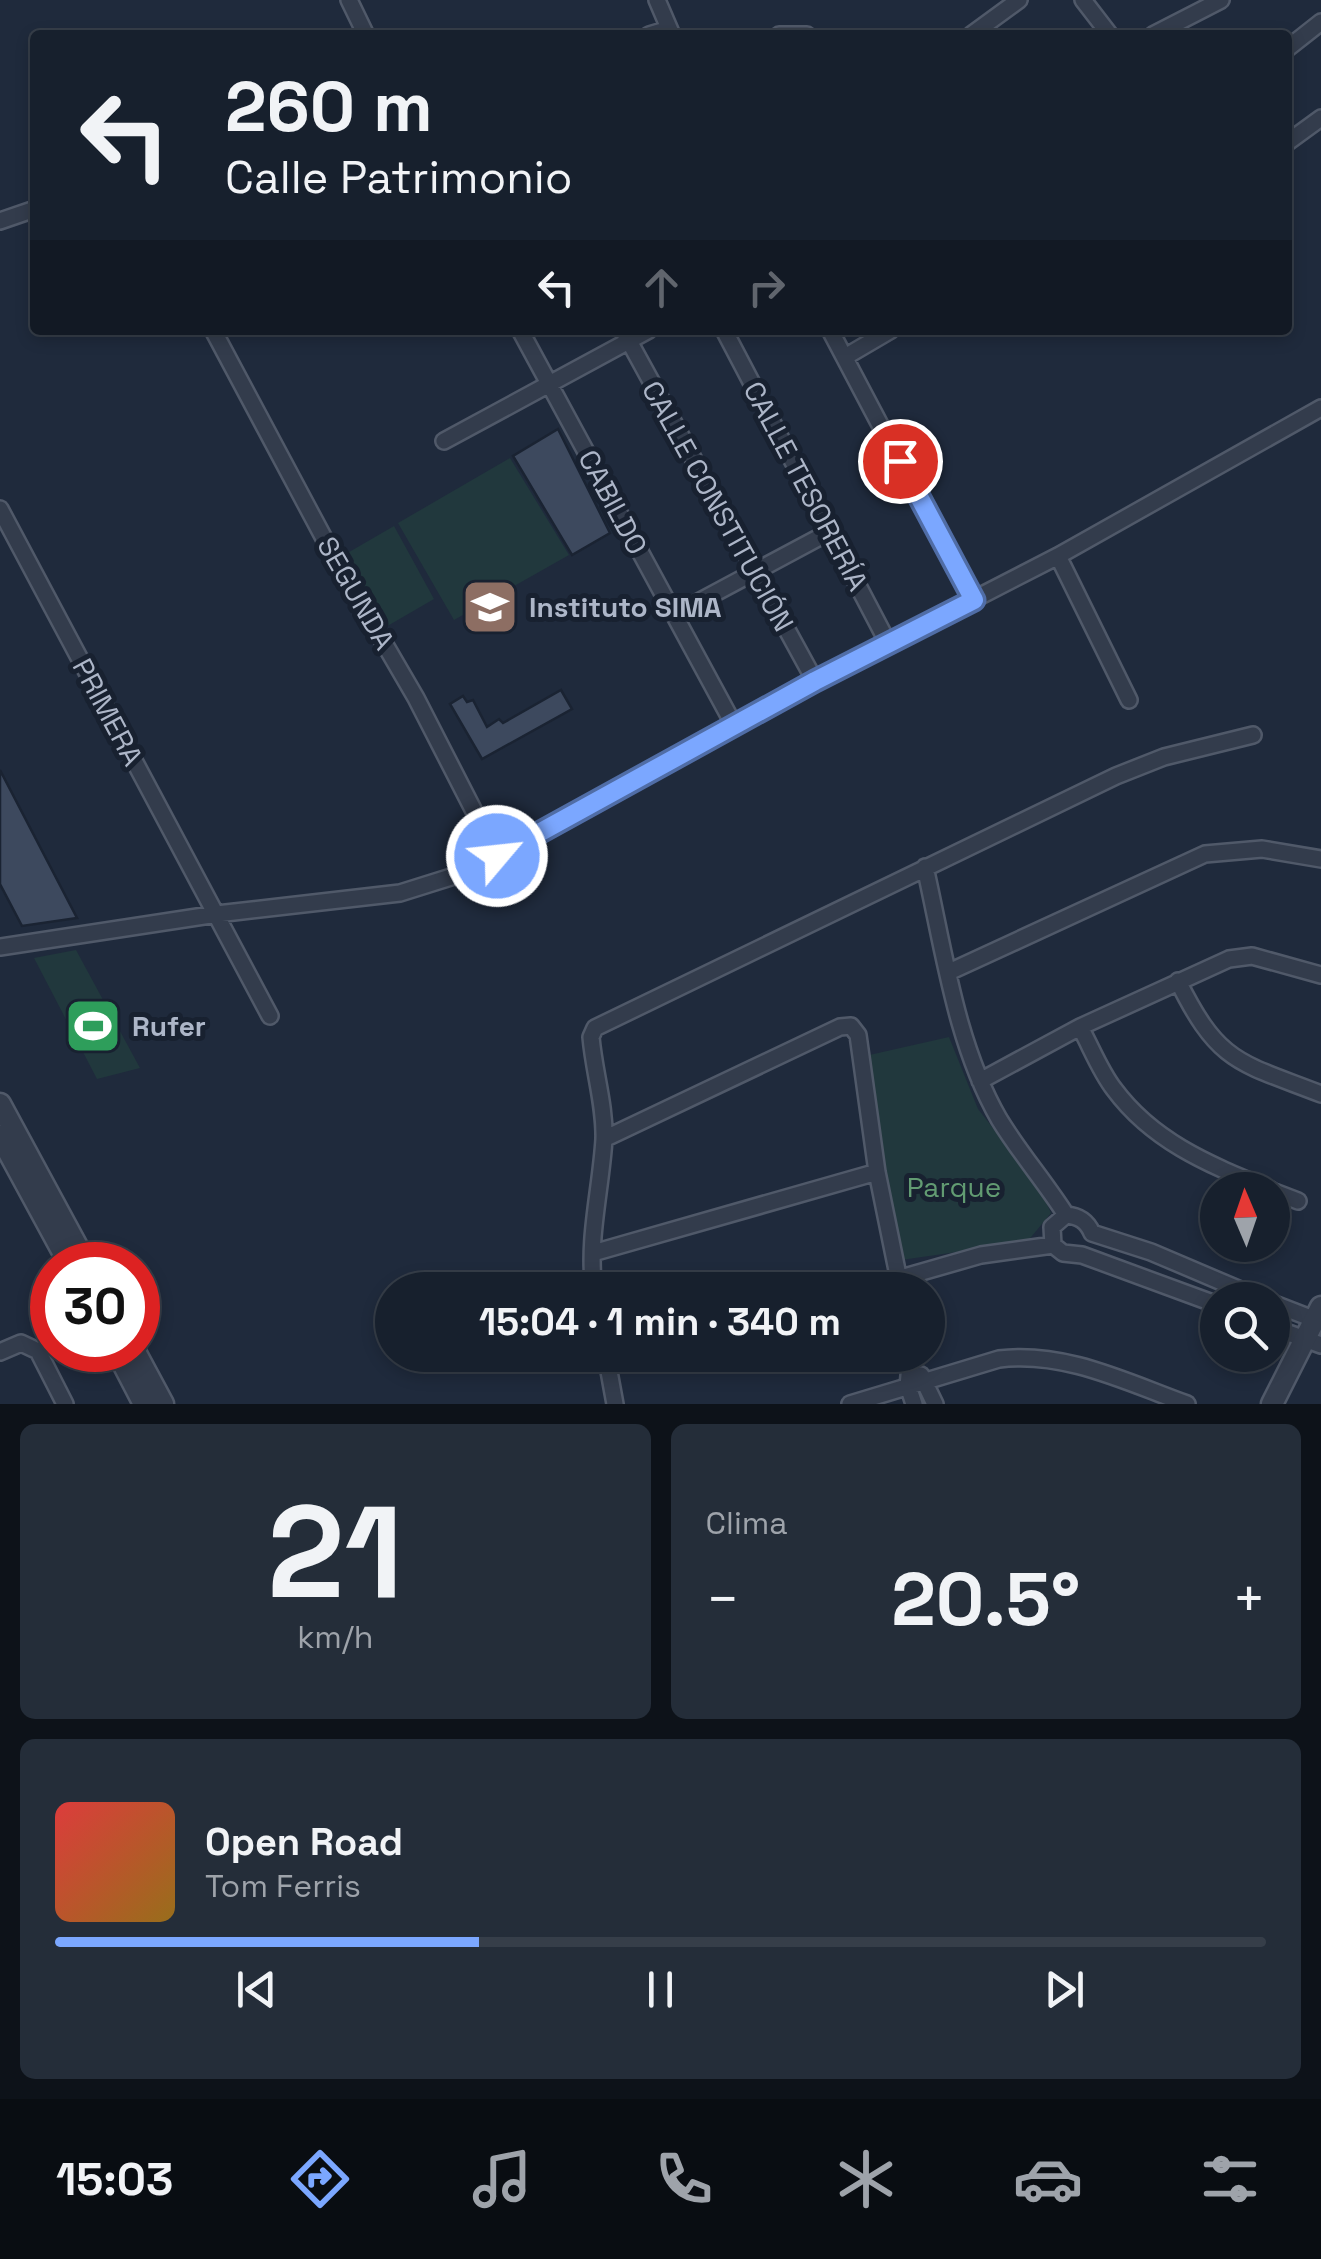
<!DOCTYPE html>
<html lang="es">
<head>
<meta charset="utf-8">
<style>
  :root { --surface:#17202d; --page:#242d39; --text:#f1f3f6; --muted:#9ea3aa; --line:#363e49; --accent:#7ba7ff }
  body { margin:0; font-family:"Space Grotesk",sans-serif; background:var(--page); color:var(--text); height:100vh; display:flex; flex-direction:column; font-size:38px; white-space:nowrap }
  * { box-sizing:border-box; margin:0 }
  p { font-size:32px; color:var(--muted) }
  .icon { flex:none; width:55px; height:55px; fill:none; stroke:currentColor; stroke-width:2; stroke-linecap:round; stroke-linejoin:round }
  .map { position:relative; height:1404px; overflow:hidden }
  .side { display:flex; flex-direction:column; gap:20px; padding:20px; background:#0d1219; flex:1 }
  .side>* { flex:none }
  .top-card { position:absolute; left:30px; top:30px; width:1262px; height:305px; border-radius:10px; box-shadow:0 5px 15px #0003,0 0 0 2px var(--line); background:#17202d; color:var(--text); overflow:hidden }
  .needle { width:65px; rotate:358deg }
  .tools { position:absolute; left:1200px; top:1172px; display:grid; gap:20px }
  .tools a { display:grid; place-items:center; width:90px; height:90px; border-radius:50%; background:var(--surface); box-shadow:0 5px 15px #0003,0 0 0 2px var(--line); font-size:50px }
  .speed { position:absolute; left:30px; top:1242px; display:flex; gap:20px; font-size:50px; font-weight:700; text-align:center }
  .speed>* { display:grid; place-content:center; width:130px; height:130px; border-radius:50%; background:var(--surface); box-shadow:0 5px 15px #0003,0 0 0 2px var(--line); line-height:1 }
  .speed .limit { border:15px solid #d22; background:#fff; color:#111 }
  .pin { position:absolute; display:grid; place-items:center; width:85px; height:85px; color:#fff; margin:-42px; border:5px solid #fff; border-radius:50%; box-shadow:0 2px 10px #0007 }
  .me { position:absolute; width:110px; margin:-55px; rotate:62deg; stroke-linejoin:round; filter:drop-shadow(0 0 8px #0008) }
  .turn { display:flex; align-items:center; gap:35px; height:210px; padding:0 30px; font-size:45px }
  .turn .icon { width:130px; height:130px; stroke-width:2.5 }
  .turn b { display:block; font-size:70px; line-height:85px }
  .lanes { display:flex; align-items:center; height:95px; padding:0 30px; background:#0003; justify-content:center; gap:50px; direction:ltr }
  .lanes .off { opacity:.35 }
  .big { font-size:75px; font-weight:600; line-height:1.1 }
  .side .widget { flex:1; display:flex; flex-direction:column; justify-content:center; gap:15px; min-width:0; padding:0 35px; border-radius:15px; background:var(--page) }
  .side .dial { align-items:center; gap:0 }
  .dial b { font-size:130px; line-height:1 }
  .song { display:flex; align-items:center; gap:30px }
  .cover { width:120px; height:120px; border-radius:15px; background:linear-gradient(135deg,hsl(0 70% 55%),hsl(40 70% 35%)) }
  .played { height:10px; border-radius:5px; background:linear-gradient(90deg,var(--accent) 35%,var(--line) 35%) }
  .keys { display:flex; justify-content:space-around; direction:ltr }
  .heat { display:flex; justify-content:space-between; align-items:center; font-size:55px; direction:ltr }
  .side .tiles { flex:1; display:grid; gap:20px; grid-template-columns:1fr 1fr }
  .widget:last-child { grid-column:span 2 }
  .trip { position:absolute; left:375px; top:1272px; width:570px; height:100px; border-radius:50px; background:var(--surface); box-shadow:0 5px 15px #0003,0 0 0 2px var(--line); font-weight:600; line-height:100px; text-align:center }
  .tab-bar { display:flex; height:160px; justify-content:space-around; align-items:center; background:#090d12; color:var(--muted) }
  .tab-bar .icon { width:70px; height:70px }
  .tab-bar .current { color:var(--accent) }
  .tab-bar b { font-size:45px; color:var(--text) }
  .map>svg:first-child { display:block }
  .green { fill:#21383d }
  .building { fill:#3d495e; stroke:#1a2332; stroke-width:2.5 }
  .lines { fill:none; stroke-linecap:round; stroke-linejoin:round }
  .minor-casing { stroke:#505969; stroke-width:20 }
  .tertiary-casing { stroke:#505969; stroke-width:25 }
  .minor { stroke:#333c4c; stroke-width:15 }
  .tertiary { stroke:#333c4c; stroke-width:20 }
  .route-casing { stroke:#506da6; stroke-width:25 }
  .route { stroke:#7ba7ff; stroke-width:18 }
  .labels { text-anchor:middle; stroke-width:10; stroke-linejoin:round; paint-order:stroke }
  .street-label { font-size:28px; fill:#adb6c8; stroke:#182130 }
  .poi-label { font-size:28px; font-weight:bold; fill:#adb6c8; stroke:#182130; text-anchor:start }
  .park-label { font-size:28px; fill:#629b72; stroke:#182130 }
</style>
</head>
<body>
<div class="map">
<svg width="1321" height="1404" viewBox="0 0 1321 1404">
  <rect width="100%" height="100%" fill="#1f2a3c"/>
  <path class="green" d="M510,458l59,97 -115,65 -56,-97z
    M394,526l40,73 -50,29 -40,-73z
    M76,950l64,118 -43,11 -63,-121z
    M949,1037l29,72 60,76 13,28 -24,29 -126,18 -36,-204z"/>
  <path class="building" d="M558,429l52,104 -38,22 -59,-99z
    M561,690l11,19 -90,50 -32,-55 13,-8 4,6 6,-2 14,27 12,-8 4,4z
    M0,770l77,148 -55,8 -22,-42z"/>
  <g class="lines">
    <g class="minor-casing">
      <path id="minor" d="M349,0l17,35
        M657,0l15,35
        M1083,0l27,35
        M649,35l20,-6
        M779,35h28
        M971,35l48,-35
        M1153,35l68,-35
        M1288,48l33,-26
        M1288,142l33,-24
        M0,221l35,-12
        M213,330l121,227 82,141 81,158
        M520,330l215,397
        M623,330l192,351
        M724,330l164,313
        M830,330l143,271
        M845,357l46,-27
        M444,441l205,-111
        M0,509l270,507
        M1058,556l71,144
        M674,615l157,-84
        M925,867c19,84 31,177 74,252 20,33 46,63 67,96 13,1 21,6 26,18l59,19 113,48
        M0,947l217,-33 183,-21 51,-16 46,-21 318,-175 243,-125 263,-148
        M949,972l256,-118 57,-5 59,10
        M1178,981c41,83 61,81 143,113
        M1080,1027c11,20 20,44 34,62 40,54 97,76 157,101
        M980,1081l100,-54 149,-68 23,-3 69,19
        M604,1139l236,-112 11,-1 7,9 19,137 24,118
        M1272,1191l26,10
        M1053,1245l-1,-18 14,-12
        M593,1253l284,-81
        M594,1290c-7,-50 7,-101 10,-151 1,-34 -10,-67 -13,-102l4,-9 521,-252 48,-19 89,-22
        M859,1290l122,-35 72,-10 10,8 19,2 136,50
        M1272,1303l49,19
        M1272,1327l49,18
        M0,1352l21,-9 17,8 27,53
        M606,1355l9,49
        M911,1355l-3,31 6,18
        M607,1363l27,-8
        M921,1375l14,29
        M850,1404l149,-45c66,-8 127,23 188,45"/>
    </g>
    <g class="tertiary-casing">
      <path id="tertiary" d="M0,1104l87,161
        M0,1136l70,129
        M116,1350l28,54
        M134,1350l29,54
        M1272,1404l49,-97"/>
    </g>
    <use href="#minor" class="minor"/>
    <use href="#tertiary" class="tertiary"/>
  </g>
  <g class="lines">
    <g class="route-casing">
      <path id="route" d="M497,856l318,-175 159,-81 -74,-139"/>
    </g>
    <use href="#route" class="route"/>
  </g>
  <defs>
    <g id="school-square" transform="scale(2.875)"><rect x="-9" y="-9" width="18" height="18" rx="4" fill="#8d6e63" stroke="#182130"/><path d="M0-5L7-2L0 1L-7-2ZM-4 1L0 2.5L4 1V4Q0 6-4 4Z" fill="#fff"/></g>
    <g id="stadium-square" transform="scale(2.875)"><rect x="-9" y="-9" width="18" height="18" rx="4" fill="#2e9e5b" stroke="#182130"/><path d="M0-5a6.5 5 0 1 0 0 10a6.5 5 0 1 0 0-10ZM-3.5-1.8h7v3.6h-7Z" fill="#fff"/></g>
  </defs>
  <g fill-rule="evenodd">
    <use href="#school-square" x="490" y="607"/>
    <use href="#stadium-square" x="93" y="1026"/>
  </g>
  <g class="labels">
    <g class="street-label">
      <text transform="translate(806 486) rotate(62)" y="10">CALLE TESORERÍA</text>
      <text transform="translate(613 502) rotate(62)" y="10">CABILDO</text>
      <text transform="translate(718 506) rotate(61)" y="10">CALLE CONSTITUCIÓN</text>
      <text transform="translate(356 593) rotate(60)" y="10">SEGUNDA</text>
      <text transform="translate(108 712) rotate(62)" y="10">PRIMERA</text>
    </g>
    <g class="poi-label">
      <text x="529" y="617">Instituto SIMA</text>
      <text x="132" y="1036">Rufer</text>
    </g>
    <g class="park-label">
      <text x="954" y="1197">Parque</text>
    </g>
  </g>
</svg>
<div class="tools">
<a><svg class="needle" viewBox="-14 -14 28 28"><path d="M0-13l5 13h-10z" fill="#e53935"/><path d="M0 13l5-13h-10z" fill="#9ea3aa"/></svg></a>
<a><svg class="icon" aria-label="search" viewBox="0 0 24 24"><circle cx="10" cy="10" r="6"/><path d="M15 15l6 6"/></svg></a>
</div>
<div class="speed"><div class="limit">30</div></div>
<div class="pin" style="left:900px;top:461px;background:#d93025"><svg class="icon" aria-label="arrive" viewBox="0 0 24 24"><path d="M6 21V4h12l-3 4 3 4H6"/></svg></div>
<svg class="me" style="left:497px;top:856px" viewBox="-20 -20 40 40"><circle r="17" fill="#7ba7ff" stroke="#fff" stroke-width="3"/><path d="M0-11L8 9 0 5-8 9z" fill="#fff"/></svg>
<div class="trip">15:04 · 1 min · 340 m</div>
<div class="top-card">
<div class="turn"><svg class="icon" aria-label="left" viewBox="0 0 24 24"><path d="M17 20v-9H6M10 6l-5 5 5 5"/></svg><div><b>260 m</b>Calle Patrimonio</div></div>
<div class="lanes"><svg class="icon" aria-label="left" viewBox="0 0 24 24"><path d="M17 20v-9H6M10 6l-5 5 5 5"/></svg><svg class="icon off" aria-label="ahead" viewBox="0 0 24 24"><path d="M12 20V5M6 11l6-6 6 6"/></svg><svg class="icon off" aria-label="right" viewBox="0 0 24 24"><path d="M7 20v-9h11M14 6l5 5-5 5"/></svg></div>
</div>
</div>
<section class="side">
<div class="tiles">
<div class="widget dial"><b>21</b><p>km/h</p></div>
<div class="widget"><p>Clima</p>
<div class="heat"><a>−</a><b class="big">20.5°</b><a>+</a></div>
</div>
<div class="widget">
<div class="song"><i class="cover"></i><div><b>Open Road</b><p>Tom Ferris</p></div></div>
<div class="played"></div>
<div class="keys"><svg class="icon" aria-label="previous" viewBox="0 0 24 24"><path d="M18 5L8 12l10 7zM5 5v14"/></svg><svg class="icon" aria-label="pause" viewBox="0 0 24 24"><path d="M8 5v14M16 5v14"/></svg><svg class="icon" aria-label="next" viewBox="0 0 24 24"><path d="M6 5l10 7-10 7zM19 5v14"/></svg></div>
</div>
</div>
</section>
<nav class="tab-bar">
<b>15:03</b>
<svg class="icon current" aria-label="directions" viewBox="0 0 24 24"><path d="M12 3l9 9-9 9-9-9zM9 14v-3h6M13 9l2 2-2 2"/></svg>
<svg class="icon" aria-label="music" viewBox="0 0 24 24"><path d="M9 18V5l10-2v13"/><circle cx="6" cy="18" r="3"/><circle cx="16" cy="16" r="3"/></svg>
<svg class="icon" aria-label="phone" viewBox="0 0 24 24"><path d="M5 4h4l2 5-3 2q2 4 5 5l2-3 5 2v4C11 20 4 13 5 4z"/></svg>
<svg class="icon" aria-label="climate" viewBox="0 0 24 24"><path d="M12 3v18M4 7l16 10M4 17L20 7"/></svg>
<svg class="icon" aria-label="car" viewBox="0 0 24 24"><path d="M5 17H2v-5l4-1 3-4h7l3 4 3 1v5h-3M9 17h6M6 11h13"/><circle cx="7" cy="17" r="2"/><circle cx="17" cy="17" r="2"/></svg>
<svg class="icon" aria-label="filters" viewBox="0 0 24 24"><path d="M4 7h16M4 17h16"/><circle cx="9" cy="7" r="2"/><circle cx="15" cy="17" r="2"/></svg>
</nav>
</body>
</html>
